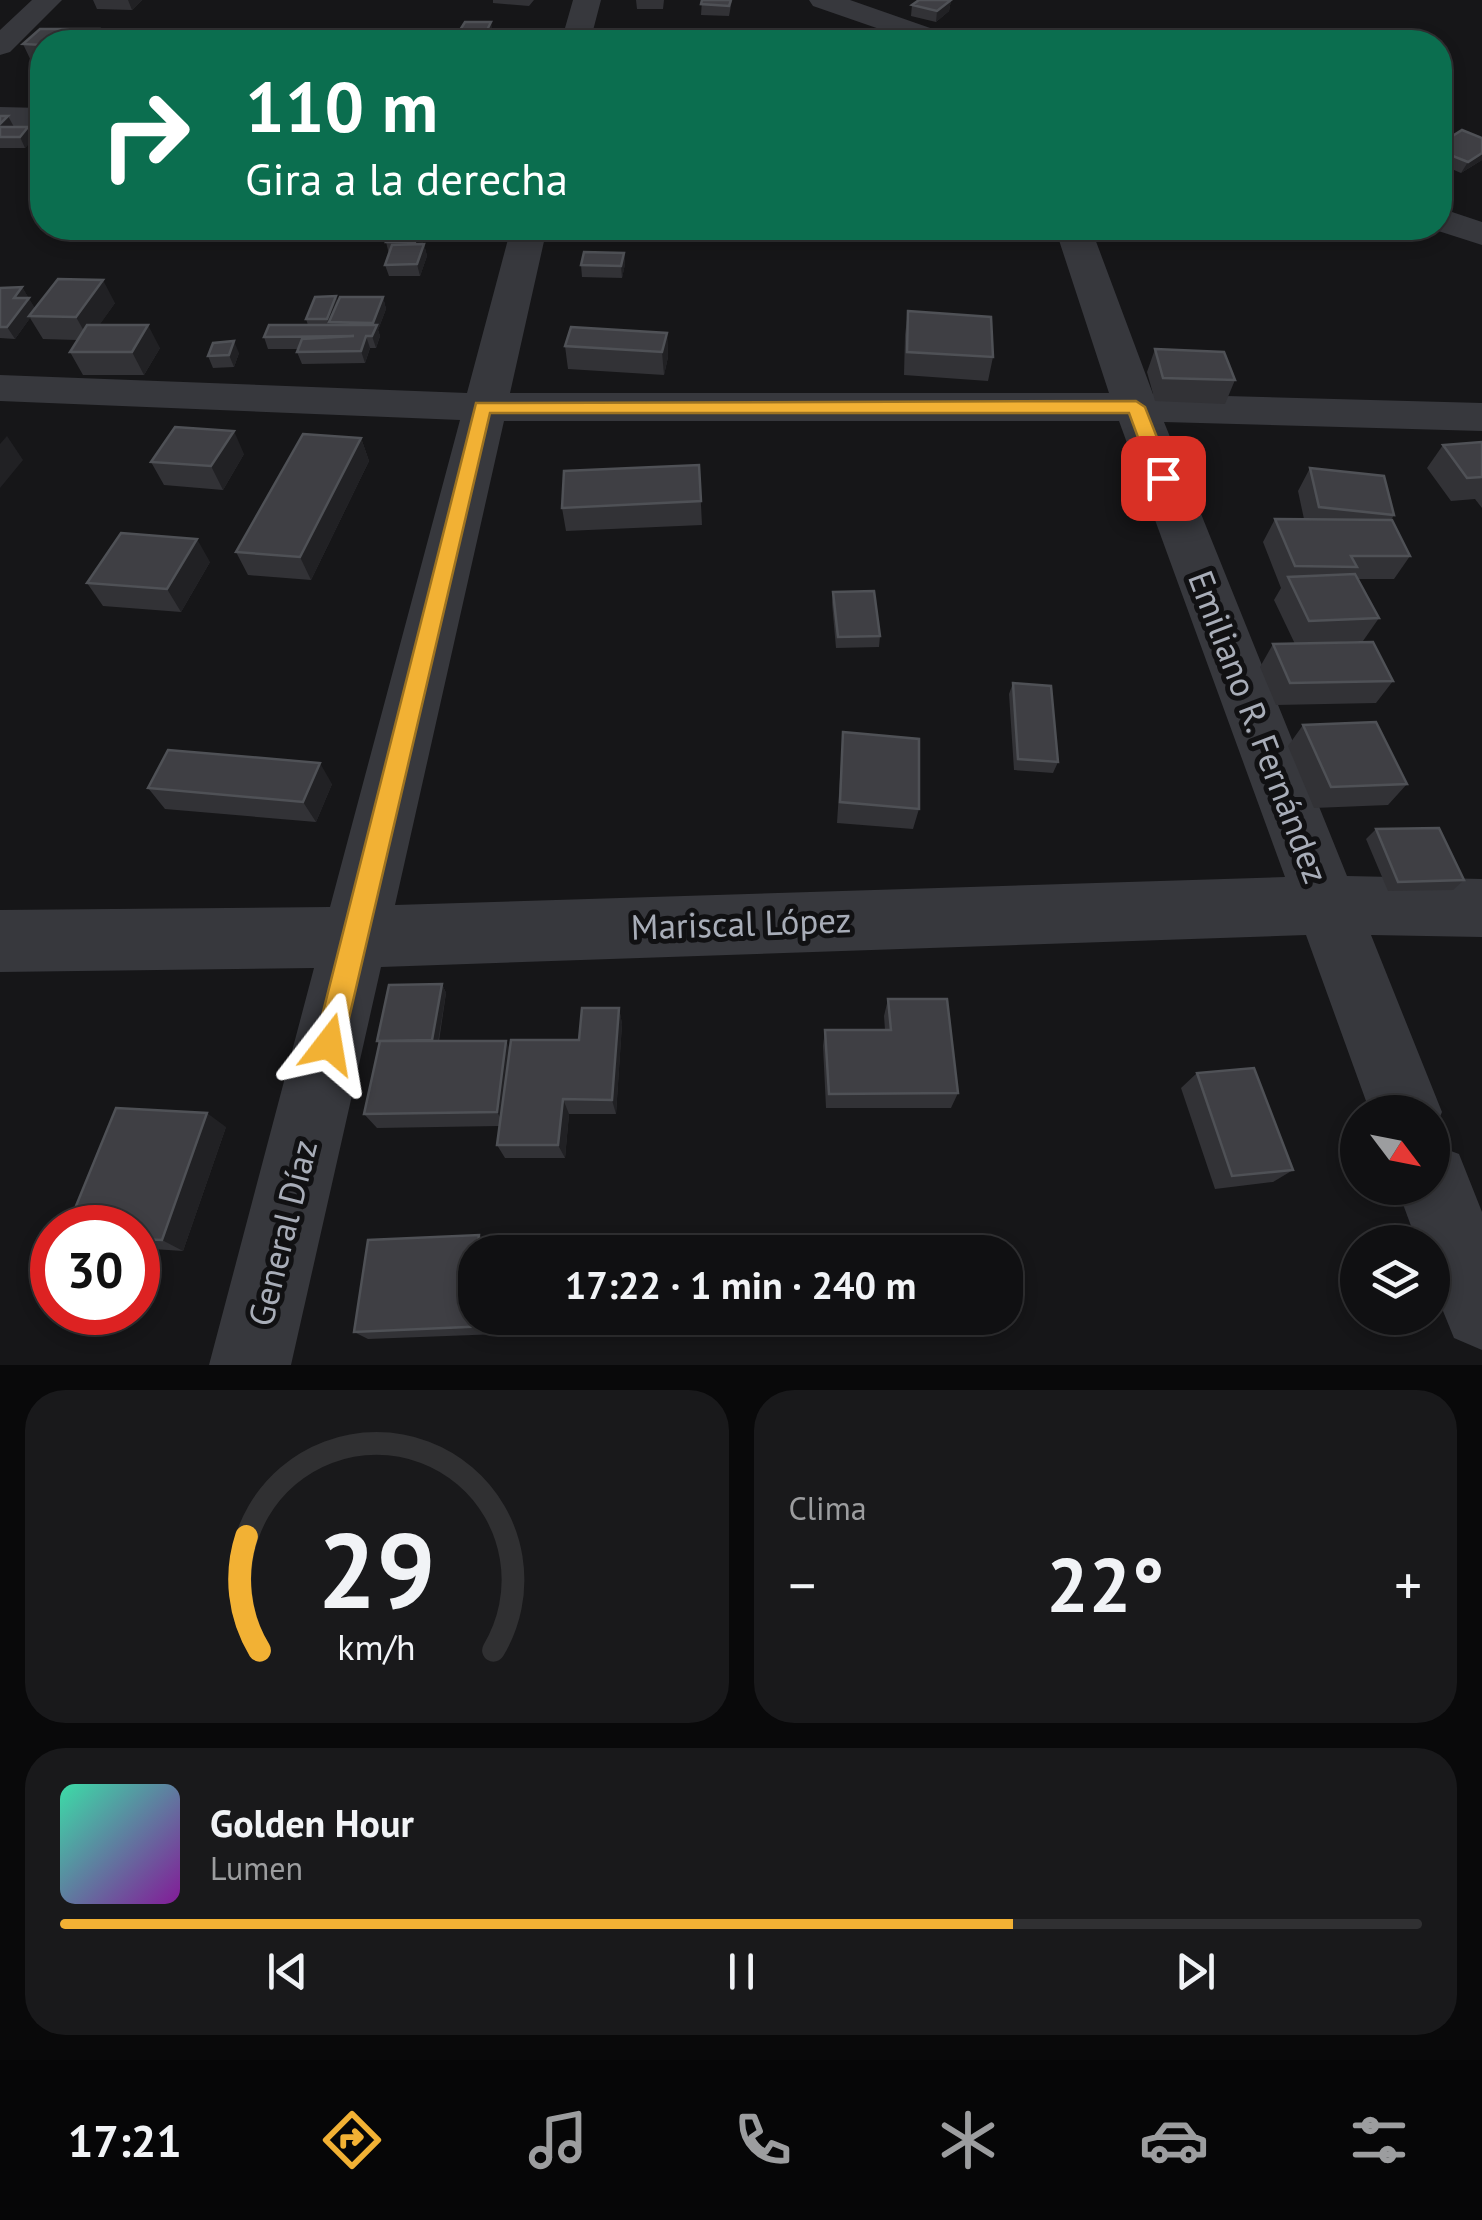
<!DOCTYPE html>
<html lang="es">
<head>
<meta charset="utf-8">
<style>
  :root { --surface:#101012; --page:#19191b; --text:#f1f3f6; --muted:#9c9d9f; --line:#303032; --accent:#f2b134 }
  body { margin:0; font-family:"PT Sans",sans-serif; background:var(--page); color:var(--text); height:100vh; display:flex; flex-direction:column; font-size:38px; white-space:nowrap }
  * { box-sizing:border-box; margin:0 }
  p { font-size:32px; color:var(--muted) }
  .icon { flex:none; width:55px; height:55px; fill:none; stroke:currentColor; stroke-width:2; stroke-linecap:round; stroke-linejoin:round }
  .map { position:relative; height:1365px; overflow:hidden }
  .side { display:flex; flex-direction:column; gap:25px; padding:25px; background:#09090a; flex:1 }
  .side>* { flex:none }
  .guide { position:absolute; left:30px; top:30px; width:1422px; height:210px; border-radius:40px; box-shadow:0 5px 15px #0003,0 0 0 2px var(--line); background:#0b6e4f; color:#fff; overflow:hidden }
  .needle { width:65px; rotate:122deg }
  .tools { position:absolute; left:1340px; top:1095px; display:grid; gap:20px }
  .tools a { display:grid; place-items:center; width:110px; height:110px; border-radius:50%; background:var(--surface); box-shadow:0 5px 15px #0003,0 0 0 2px var(--line); font-size:50px }
  .speed { position:absolute; left:30px; top:1205px; display:flex; gap:20px; font-size:50px; font-weight:700; text-align:center }
  .speed>* { display:grid; place-content:center; width:130px; height:130px; border-radius:50%; background:var(--surface); box-shadow:0 5px 15px #0003,0 0 0 2px var(--line); line-height:1 }
  .speed .limit { border:15px solid #d22; background:#fff; color:#111 }
  .pin { position:absolute; display:grid; place-items:center; width:85px; height:85px; color:#fff; margin:-42px; border-radius:20px; box-shadow:0 5px 15px #0006 }
  .me { position:absolute; width:110px; margin:-55px; rotate:14deg; stroke-linejoin:round; filter:drop-shadow(0 0 8px #0008) }
  .turn { display:flex; align-items:center; gap:35px; height:210px; padding:0 50px; font-size:45px }
  .turn .icon { width:130px; height:130px; stroke-width:2.5 }
  .turn b { display:block; font-size:70px; line-height:85px }
  .big { font-size:75px; font-weight:700; line-height:1.1 }
  .side .widget { flex:1; display:flex; flex-direction:column; justify-content:center; gap:15px; min-width:0; padding:0 35px; border-radius:40px; background:var(--page) }
  .side .dial { align-items:center; gap:0 }
  .dial svg { height:260px; overflow:visible; fill:none; stroke:var(--line); stroke-width:7; stroke-linecap:round; text-anchor:middle }
  .dial text { fill:var(--text); stroke:none }
  .song { display:flex; align-items:center; gap:30px }
  .cover { width:120px; height:120px; border-radius:15px; background:linear-gradient(135deg,hsl(160 70% 55%),hsl(290 70% 35%)) }
  .played { height:10px; border-radius:5px; background:linear-gradient(90deg,var(--accent) 70%,var(--line) 70%) }
  .keys { display:flex; justify-content:space-around; direction:ltr }
  .heat { display:flex; justify-content:space-between; align-items:center; font-size:55px; direction:ltr }
  .side .tiles { flex:1; display:grid; gap:25px; grid-template-columns:1fr 1fr }
  .widget:last-child { grid-column:span 2 }
  .trip { position:absolute; left:458px; top:1235px; width:565px; height:100px; border-radius:40px; background:var(--surface); box-shadow:0 5px 15px #0003,0 0 0 2px var(--line); font-weight:700; line-height:100px; text-align:center }
  .dock { display:flex; height:160px; justify-content:space-around; align-items:center; background:#060607; color:var(--muted) }
  .dock .icon { width:70px; height:70px }
  .dock .active { color:var(--accent) }
  .dock b { font-size:45px; color:var(--text) }
  .map>svg:first-child { display:block }
  .lines { fill:none; stroke-linecap:round; stroke-linejoin:round }
  .minor { fill:#37383d; fill-rule:evenodd }
  .wall { fill:#323236 }
  .shaded-wall { fill:#212124 }
  .building { fill:#3f3f44; stroke:#4f5156; stroke-width:2.5 }
  .route { fill:#f2b134; stroke:#9d7322; stroke-width:2.5 }
  .labels { text-anchor:middle; stroke-width:10; stroke-linejoin:round; paint-order:stroke }
  .street-label { font-size:35px; fill:#a8adb8; stroke:#111113 }
</style>
</head>
<body>
<div class="map">
<svg width="1482" height="1365" viewBox="0 0 1482 1365">
  <rect width="100%" height="100%" fill="#161618"/>
  <g class="lines">
    <path class="minor" d="M32,0h30l-52,52 -10,3v-25z
      M573,0h28l-11,42h-29z
      M809,0h41l103,36 5,6h-41l-104,-36z
      M0,107l42,1v20l-42,-1z
      M1440,208l42,14v23l-53,-17h11z
      M511,228h36l-37,165h599l-54,-165h36l62,166 329,9v28l-318,-9 183,454 135,3v58l-111,-2 71,177 -10,23v-23h-62l-64,-177 -925,32 -90,398h-82l105,-397 -314,4v-62l330,-3 130,-487 -460,-19v-26l467,18zM504,421h615l166,456 -890,28z
      M1432,1144l27,10 23,58v138l-28,-12 -22,-54v-42h-15l-20,-54h35z"/>
  </g>
  <path class="wall" d="M93,0h49l-10,10 -35,-1z
    M493,0h41l-5,6 -36,-3z
    M636,0h28l-1,9h-26z
    M702,0h30l-3,16 -28,-1z
    M951,0l-2,11 -13,11 -25,-6 1,-11z
    M465,22l28,11 -4,8 -27,-1 -2,-10z
    M98,29l5,13h-61v24l-9,-1 -10,-21z
    M0,116l14,11 20,11 -9,10h-25z
    M1482,138v22l-21,13 -21,-9v-20z
    M569,228h90l-2,4z
    M425,235l-3,9h2l3,12 -7,20h-31l-4,-11 4,-11 -3,-12z
    M624,253l1,11 -3,14 -40,-1 -1,-12z
    M22,287l13,22 80,-6 -16,22 61,23 -16,27h-61l-13,-23 7,-12 -34,-1 -13,-21 -15,21 -15,-1v-50z
    M383,297l3,12 -8,21 2,6 -4,12h-6l-5,15 -63,1 -5,-12 2,-3h-31l-4,-12 44,-12 -2,-6 32,-17z
    M908,311l85,46 -5,24 -84,-6 1,-40z
    M667,333l1,24 -4,18 -96,-6 -3,-23z
    M1155,349l80,31 -10,24 -70,-3 -8,-29z
    M239,353l-5,14 -21,1 -5,-12z
    M361,438l8,23 -58,119 -63,-5 -12,-23z
    M1482,442v66l-7,-9 -24,2 -24,-33 16,-23z
    M244,454l-21,36 -59,-5 -13,-23z
    M699,465l3,60 -136,6 -4,-23z
    M1310,468l84,47 -3,5 19,36 -16,23h-36l21,39 -16,23 -68,3 -21,-44 7,-12 -18,-46 12,-23h29l-6,-28z
    M210,562l-29,50 -78,-6 -16,-23z
    M833,592l47,44 -1,11 -43,1 -4,-45z
    M1273,644l120,37 -17,22 -100,2 -16,-38z
    M1013,683l45,79 -5,11 -39,-3 -5,-76z
    M1303,725l104,59 -19,21 -74,3 -26,-62z
    M843,732l76,77 -6,20 -76,-6z
    M332,784l-16,38 -151,-13 -17,-21z
    M1376,829l88,51 -11,10 -65,1 -22,-52z
    M442,984l4,9 -7,48 71,7 69,-8 40,-32 3,16 -6,90h-47l-4,44h-60l-8,-13 2,-19 -122,2 -13,-14 15,-71 -2,-2z
    M888,999l70,94 -7,15h-125l-3,-62 2,-16h60l-1,-14z
    M1197,1073l96,97 -20,12 -58,7 -34,-101z
    M226,1127l-43,124 -45,-3v-20z
    M479,1235l10,10 -1,7h-13v66h25l-1,16 -131,5 -14,-7z"/>
  <path class="shaded-wall" d="M128,0h14l-10,10z
    M951,0l-2,11 -13,11 1,-11z
    M491,22l2,11 -4,8 -2,-11z
    M98,29l5,13h-18z
    M8,116l6,11 -10,11 -4,-7v-7z
    M28,127l6,11 -9,10 -5,-11z
    M1482,153v7l-21,13 7,-11z
    M421,228h2l2,7 -7,19 -3,-12z
    M424,244l3,12 -7,20 -3,-12z
    M624,253l1,11 -3,14 -1,-12z
    M103,280l12,23 -26,37 -13,-23z
    M22,287l14,23 -21,29 -8,-12 7,-29z
    M336,296l4,12 -11,14 2,9 -4,-12z
    M383,297l3,12 -8,21 2,6 -4,12 -4,-12 3,-7 -2,-6z
    M148,325l12,23 -16,27 -12,-23z
    M667,333l1,24 -4,18 -2,-23z
    M366,336l4,12 -5,15 -4,-12z
    M234,341l5,12 -5,14 -5,-12z
    M234,431l10,23 -21,36 -12,-24z
    M7,436l16,24 -23,28v-44z
    M361,438l8,23 -58,119 -11,-23z
    M197,539l13,23 -29,50 -14,-23z
    M320,763l12,21 -16,38 -13,-20z
    M442,984l4,9 -9,55 -5,-8z
    M619,1008l3,16 -6,90 -4,-14z
    M506,1041l8,16 -9,69 -8,-14z
    M563,1099l6,15 -4,44 -7,-13z
    M207,1113l19,14 -43,124 -21,-11z
    M479,1235l10,10 -1,7h-11z
    M490,1318h10l-1,16 -10,-8z"/>
  <path class="building" d="M702,0h29l-2,6 -28,-2z
    M919,0h32l-14,11 -25,-6z
    M465,22h26l-4,8h-27z
    M40,29h58l-13,13h-43v3l-19,-1z
    M600,38h30v4h-31z
    M261,40h26l-1,2h-27z
    M0,116h8l-8,8z
    M0,127h28l-8,10h-20z
    M1462,130l20,8v15l-14,9 -28,-11v-7z
    M392,228h29l-6,14h-29z
    M424,244l-7,20 -32,1 7,-20z
    M584,252l40,1 -3,13 -40,-1z
    M58,279l45,1 -27,37 -47,-1z
    M22,287l-8,11h15l-22,29h-7v-39z
    M336,296l-9,23h-21l9,-22z
    M340,297h43l-10,26 -44,-1z
    M908,311l83,6 2,40 -86,-5z
    M87,325h61l-16,27h-62z
    M269,325h108l-5,11h-6l-5,15 -64,1 5,-13 52,-3 -90,1z
    M571,327l96,6 -5,19 -97,-6z
    M234,341l-5,14 -21,1 5,-13z
    M1155,349l69,3 11,28 -72,-2z
    M175,427l59,4 -23,35 -60,-4z
    M303,434l58,4 -61,119 -64,-5z
    M1482,442v35l-15,1 -24,-33z
    M699,465l2,36 -139,7 2,-37z
    M1310,468l74,8 10,39 -75,-8z
    M1275,519l117,1 18,36h-59l6,11 -62,-1z
    M121,533l76,6 -30,50 -80,-6z
    M1355,574l24,44 -70,3 -21,-44z
    M874,591l6,45 -42,1 -5,-45z
    M1373,642l20,39 -103,2 -17,-39z
    M1013,683l38,3 7,76 -40,-3z
    M1376,722l31,62 -76,3 -28,-62z
    M843,732l76,7v70l-79,-7z
    M168,750l152,13 -17,39 -155,-14z
    M1439,828l25,52 -66,2 -22,-53z
    M442,984l-10,56 -55,1 12,-56z
    M888,999h59l11,94 -129,1 -4,-64h66z
    M582,1008h37l-7,92 -49,-1 -5,46h-61l14,-105h68z
    M380,1041h126l-9,71 -133,2z
    M1254,1068l39,102 -61,6 -35,-103z
    M116,1108l91,5 -45,127 -24,-1v-11h-71z
    M479,1235l-2,17h-2v66h15l-1,8 -135,6 14,-92z"/>
  <path class="route" d="M1136,401l9,6 28,71 -3,5h-14l-3,-5 -24,-65h-639l-147,631 -4,10 -10,4 -10,-4 -4,-10 161,-641z"/>
  <g class="labels">
    <g class="street-label">
      <text transform="translate(1258 727) rotate(69)" y="12">Emiliano R. Fernández</text>
      <text transform="translate(741 924) rotate(-2)" y="12">Mariscal López</text>
      <text transform="translate(283 1233) rotate(-76)" y="12">General Díaz</text>
    </g>
  </g>
</svg>
<div class="tools">
<a><svg class="needle" viewBox="-14 -14 28 28"><path d="M0-13l5 13h-10z" fill="#e53935"/><path d="M0 13l5-13h-10z" fill="#9c9d9f"/></svg></a>
<a><svg class="icon" aria-label="layers" viewBox="0 0 24 24"><path d="M12 4l9 5-9 5-9-5zM3 14l9 5 9-5"/></svg></a>
</div>
<div class="speed"><div class="limit">30</div></div>
<div class="pin" style="left:1163px;top:478px;background:#d93025"><svg class="icon" aria-label="arrive" viewBox="0 0 24 24"><path d="M6 21V4h12l-3 4 3 4H6"/></svg></div>
<svg class="me" style="left:329px;top:1044px" viewBox="-20 -20 40 40"><path d="M0-17L14 15 0 8-14 15z" fill="#f2b134" stroke="#fff" stroke-width="4"/></svg>
<div class="trip">17:22 · 1 min · 240 m</div>
<div class="guide">
<div class="turn"><svg class="icon" aria-label="right" viewBox="0 0 24 24"><path d="M7 20v-9h11M14 6l5 5-5 5"/></svg><div><b>110 m</b>Gira a la derecha</div></div>
</div>
</div>
<section class="side">
<div class="tiles">
<div class="widget dial"><svg viewBox="0 0 100 80">
<path d="M14 69A42 42 0 1 1 86 69"/>
<path d="M14 69A42 42 0 0 1 10 34" stroke="#f2b134"/>
<text x="50" y="56" font-size="32" font-weight="700">29</text>
<text x="50" y="72" font-size="11">km/h</text>
</svg></div>
<div class="widget"><p>Clima</p>
<div class="heat"><a>−</a><b class="big">22°</b><a>+</a></div>
</div>
<div class="widget">
<div class="song"><i class="cover"></i><div><b>Golden Hour</b><p>Lumen</p></div></div>
<div class="played"></div>
<div class="keys"><svg class="icon" aria-label="previous" viewBox="0 0 24 24"><path d="M18 5L8 12l10 7zM5 5v14"/></svg><svg class="icon" aria-label="pause" viewBox="0 0 24 24"><path d="M8 5v14M16 5v14"/></svg><svg class="icon" aria-label="next" viewBox="0 0 24 24"><path d="M6 5l10 7-10 7zM19 5v14"/></svg></div>
</div>
</div>
</section>
<nav class="dock">
<b>17:21</b>
<svg class="icon active" aria-label="directions" viewBox="0 0 24 24"><path d="M12 3l9 9-9 9-9-9zM9 14v-3h6M13 9l2 2-2 2"/></svg>
<svg class="icon" aria-label="music" viewBox="0 0 24 24"><path d="M9 18V5l10-2v13"/><circle cx="6" cy="18" r="3"/><circle cx="16" cy="16" r="3"/></svg>
<svg class="icon" aria-label="phone" viewBox="0 0 24 24"><path d="M5 4h4l2 5-3 2q2 4 5 5l2-3 5 2v4C11 20 4 13 5 4z"/></svg>
<svg class="icon" aria-label="climate" viewBox="0 0 24 24"><path d="M12 3v18M4 7l16 10M4 17L20 7"/></svg>
<svg class="icon" aria-label="car" viewBox="0 0 24 24"><path d="M5 17H2v-5l4-1 3-4h7l3 4 3 1v5h-3M9 17h6M6 11h13"/><circle cx="7" cy="17" r="2"/><circle cx="17" cy="17" r="2"/></svg>
<svg class="icon" aria-label="filters" viewBox="0 0 24 24"><path d="M4 7h16M4 17h16"/><circle cx="9" cy="7" r="2"/><circle cx="15" cy="17" r="2"/></svg>
</nav>
</body>
</html>
